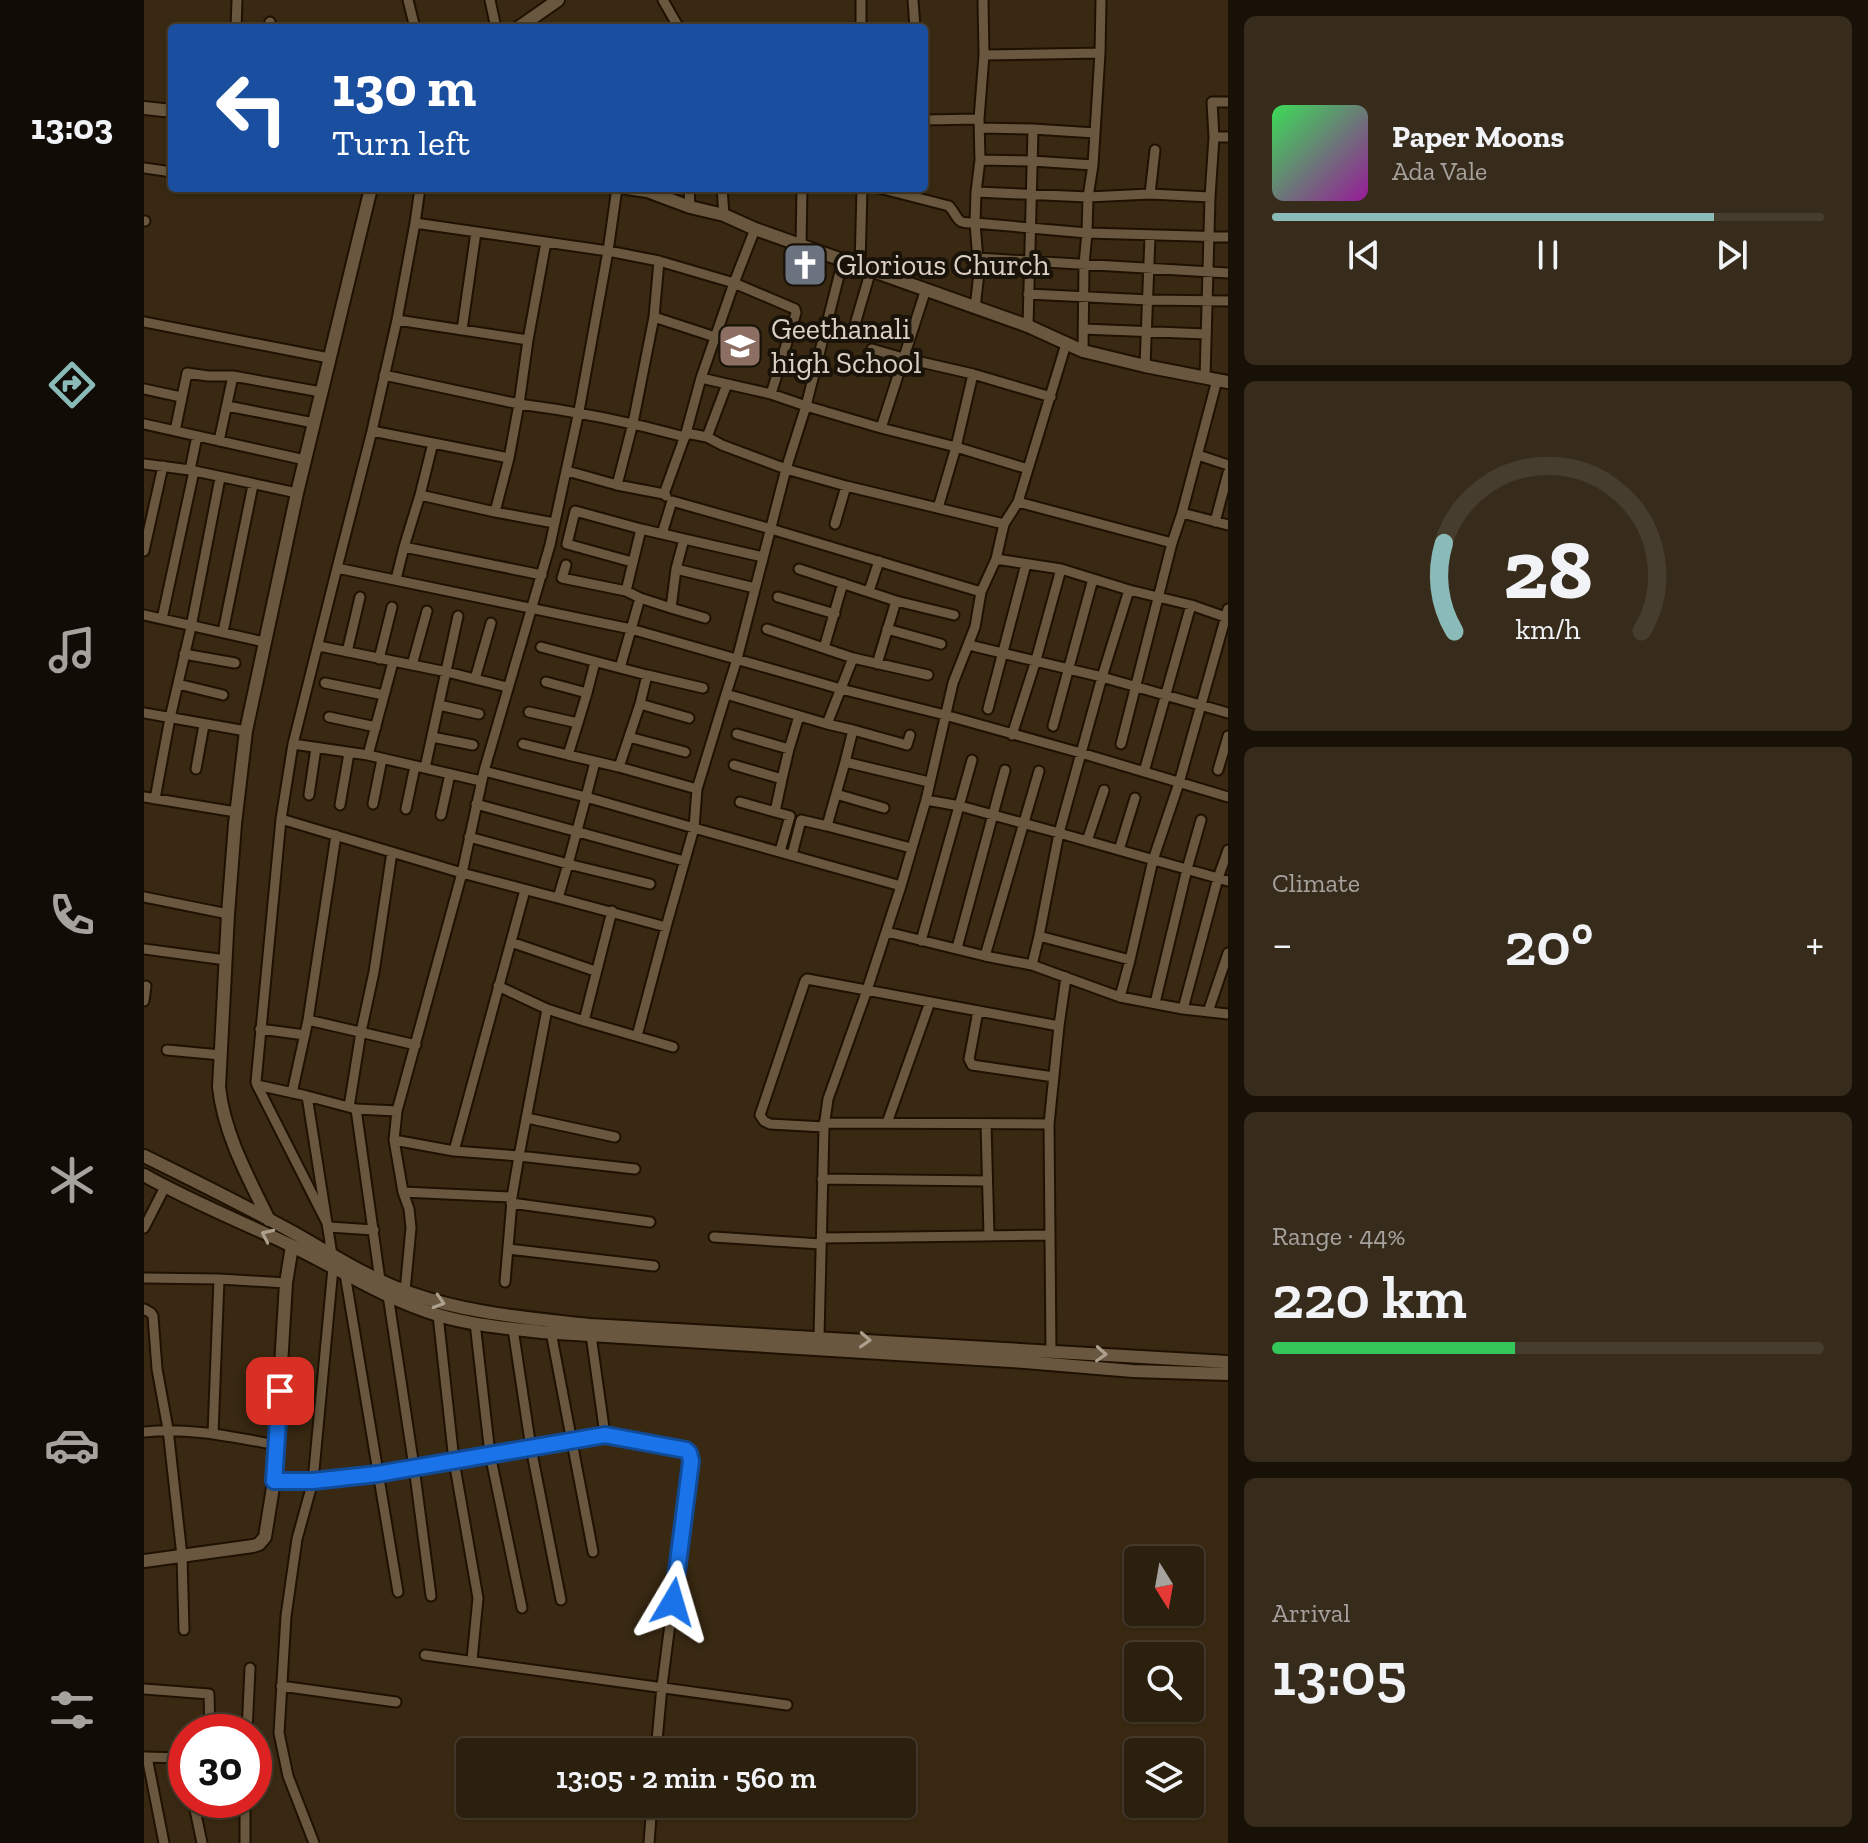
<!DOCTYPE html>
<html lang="en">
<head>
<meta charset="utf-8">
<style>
  :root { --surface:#2b1f0e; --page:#372c1c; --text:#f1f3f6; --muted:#a6a29e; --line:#473d2e; --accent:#8bbbb9 }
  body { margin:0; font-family:"Zilla Slab",serif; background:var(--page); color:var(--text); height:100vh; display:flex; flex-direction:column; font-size:30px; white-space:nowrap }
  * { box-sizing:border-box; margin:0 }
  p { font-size:26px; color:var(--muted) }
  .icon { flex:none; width:44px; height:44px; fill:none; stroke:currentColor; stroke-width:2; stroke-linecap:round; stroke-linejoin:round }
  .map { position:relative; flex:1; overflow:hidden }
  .details { display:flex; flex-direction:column; gap:16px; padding:16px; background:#181108; width:640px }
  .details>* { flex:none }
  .hud { position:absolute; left:24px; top:24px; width:760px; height:168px; border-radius:8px; box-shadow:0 2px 6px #0004,0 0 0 2px var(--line); background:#1a4fa0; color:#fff; overflow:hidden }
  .needle { width:52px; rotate:169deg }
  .buttons { position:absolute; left:980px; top:1546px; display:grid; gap:16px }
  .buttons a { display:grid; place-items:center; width:80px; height:80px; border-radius:8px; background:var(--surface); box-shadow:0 2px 6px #0004,0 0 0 2px var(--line); font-size:40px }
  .speed { position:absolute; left:24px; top:1714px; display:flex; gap:16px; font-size:40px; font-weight:700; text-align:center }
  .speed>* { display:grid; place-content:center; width:104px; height:104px; border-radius:50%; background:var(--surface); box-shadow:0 2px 6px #0004,0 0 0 2px var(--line); line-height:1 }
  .speed .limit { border:12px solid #d22; background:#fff; color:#111 }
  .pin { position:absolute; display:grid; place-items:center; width:68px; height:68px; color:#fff; margin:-34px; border-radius:16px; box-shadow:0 4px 12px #0006 }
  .me { position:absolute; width:88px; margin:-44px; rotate:7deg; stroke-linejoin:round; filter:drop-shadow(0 0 6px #0008) }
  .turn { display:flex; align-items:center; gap:28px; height:168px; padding:0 32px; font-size:36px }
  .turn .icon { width:104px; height:104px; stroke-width:2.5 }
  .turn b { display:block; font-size:56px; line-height:68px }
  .big { font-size:60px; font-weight:600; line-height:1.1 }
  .details .widget { flex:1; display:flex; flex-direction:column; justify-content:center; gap:12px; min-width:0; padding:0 28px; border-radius:12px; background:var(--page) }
  .details .dial { align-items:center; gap:0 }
  .dial svg { height:208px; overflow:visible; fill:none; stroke:var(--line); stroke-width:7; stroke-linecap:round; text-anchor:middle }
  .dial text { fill:var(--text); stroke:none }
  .song { display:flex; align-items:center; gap:24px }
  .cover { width:96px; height:96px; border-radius:12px; background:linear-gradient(135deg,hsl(130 70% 55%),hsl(300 70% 35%)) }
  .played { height:8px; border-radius:4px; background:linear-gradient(90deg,var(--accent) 80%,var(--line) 80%) }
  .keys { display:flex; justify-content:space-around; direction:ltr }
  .heat { display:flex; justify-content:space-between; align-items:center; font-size:44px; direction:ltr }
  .charge { height:12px; border-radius:6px; background:linear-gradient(90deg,#34c759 44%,var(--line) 0) }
  .trip { position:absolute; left:312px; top:1738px; width:460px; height:80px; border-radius:8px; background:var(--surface); box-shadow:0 2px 6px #0004,0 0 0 2px var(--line); font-weight:600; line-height:80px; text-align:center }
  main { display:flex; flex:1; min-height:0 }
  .tabs { display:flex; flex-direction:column; width:144px; justify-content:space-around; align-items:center; background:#110c06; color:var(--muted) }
  .tabs .icon { width:56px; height:56px }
  .tabs .active { color:var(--accent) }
  .tabs b { font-size:36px; color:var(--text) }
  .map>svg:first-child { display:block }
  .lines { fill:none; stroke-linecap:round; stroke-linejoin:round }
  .street-casing { stroke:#1f1100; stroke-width:13 }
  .secondary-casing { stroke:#1f1100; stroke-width:16 }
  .street { stroke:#69583f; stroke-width:9 }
  .secondary { stroke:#69583f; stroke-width:12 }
  .oneway { stroke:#ada08e }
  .route-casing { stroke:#114b97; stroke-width:20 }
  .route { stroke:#1a73e8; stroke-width:14 }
  .labels { text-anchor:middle; stroke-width:8; stroke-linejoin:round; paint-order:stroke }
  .poi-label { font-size:30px; fill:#dad0c3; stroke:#1a1309; text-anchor:start }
</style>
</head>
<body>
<main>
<nav class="tabs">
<b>13:03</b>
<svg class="icon active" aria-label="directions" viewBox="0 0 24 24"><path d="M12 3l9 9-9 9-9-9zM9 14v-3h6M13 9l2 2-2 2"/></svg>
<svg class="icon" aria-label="music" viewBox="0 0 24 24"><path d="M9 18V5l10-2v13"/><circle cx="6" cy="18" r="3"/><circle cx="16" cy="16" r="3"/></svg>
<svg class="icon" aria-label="phone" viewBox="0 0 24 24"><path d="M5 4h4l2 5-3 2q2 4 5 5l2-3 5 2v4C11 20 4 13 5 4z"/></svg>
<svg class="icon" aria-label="climate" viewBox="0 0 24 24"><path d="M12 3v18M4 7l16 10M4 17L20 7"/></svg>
<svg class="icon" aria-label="car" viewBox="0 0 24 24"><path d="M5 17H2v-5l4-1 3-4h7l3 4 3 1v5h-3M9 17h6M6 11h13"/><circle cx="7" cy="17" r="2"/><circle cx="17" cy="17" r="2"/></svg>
<svg class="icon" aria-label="filters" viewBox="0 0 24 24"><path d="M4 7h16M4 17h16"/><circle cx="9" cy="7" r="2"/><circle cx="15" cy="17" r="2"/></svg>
</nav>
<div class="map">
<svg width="1084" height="1843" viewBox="0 0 1084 1843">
  <rect width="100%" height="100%" fill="#392912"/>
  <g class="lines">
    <g class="street-casing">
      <path id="street" d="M264,0l7,28
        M346,0l6,28
        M519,0l16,28
        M769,0l2,28
        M92,28l1,-28
        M124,28l2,-6
        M717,28v-28
        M840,55l116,-2
        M780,120l55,-1
        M951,133l5,-80 1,-53
        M1070,137h14
        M836,160l52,1 61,4
        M0,168l28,4
        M276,188l-5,35 193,28 -29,160 -29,134 -66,226 102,26 9,-35
        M473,188l-9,63 51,10 75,22 -33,95 -15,55
        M545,188l1,19
        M578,188l2,27
        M735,188l70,18c12,14 5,17 26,17l1,-31 112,5 5,-32 2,-32 -62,-4 -53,-1
        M832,192l4,-32 -1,-41 5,-64 -1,-55
        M1006,194l5,-44
        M0,221h1
        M271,223l-18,97 131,20 18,-98
        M611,229l-21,54 54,23 7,3 1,4 -25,81
        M657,245l1,-57
        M833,258l251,15
        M699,260l-37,146 75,22 45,-139
        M716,266l2,-78
        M884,294l121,6 79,1
        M831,308l4,-35 -4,-50 112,10 141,4
        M510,317l61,20
        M712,321l15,-51
        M0,322l185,36
        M884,326l5,-197
        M939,329l123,5
        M318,330l14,-98
        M384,340l-9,64c56,7 111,18 166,33
        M728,349l31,9 70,16 78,23
        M939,351l1,-87 3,-31 1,-36 62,-3 60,3
        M1001,366l5,-130
        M829,374l-17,73 72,22
        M240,375l135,29 -10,54
        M1061,378l5,-181 4,-60 -2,-35h16
        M0,389l37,8
        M83,406l87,17
        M0,424l161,36
        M737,428l75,19 -18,61
        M31,431l12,-58 21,3h25l88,16
        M228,431l61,12 -13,52 75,17 59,11
        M563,437l20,-53
        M75,441l14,-65
        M289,443l76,15 -14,54
        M1054,455l30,10
        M0,464l46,6 107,23
        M46,470l7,-34
        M423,471l50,14 47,9 2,2
        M473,485l16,-62 21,-106 5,-56
        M520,494l22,-61 21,4 15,8 64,24 20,-63 -35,-12 -70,-16
        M874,502l154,41 10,-30 46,12
        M1038,513l35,-133
        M1071,522l13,-49
        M691,524l11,-38
        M497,529l43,10 -8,30 -5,39 -31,-10 -14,-7z
        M518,534l10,-33 99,28 210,63
        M540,539l79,18
        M260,547l16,-52
        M0,551l19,-85
        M852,559l65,10 68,21 62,15 37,13
        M488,562l-65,-18 8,-33 66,18
        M422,565l-4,13 64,13
        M193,568l35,-137 25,-111
        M532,569l79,19
        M655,569l97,32 58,14
        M252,579l8,-32 138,28
        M985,590l-27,87 -43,156 -20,103 91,24 23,-100 26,-77 49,-174
        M725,591l10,-30
        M634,597l57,17
        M496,598l-20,70 27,7
        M527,608l34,10
        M0,615l120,27
        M18,619l32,-148
        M623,629l86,29 75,17
        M743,629l54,15
        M79,632l30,-147
        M825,645l133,32 126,36
        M175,646l128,26 60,15
        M397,647l79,21
        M680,648l19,-65
        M203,652l13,-55
        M40,654l51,9
        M235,659l13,-52
        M733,664l19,-63
        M268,665l15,-54
        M331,679l16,-56
        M402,682l41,11 8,-31
        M181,683l59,12
        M34,684l45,11
        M496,704l7,-29 56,13
        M295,705l40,9
        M844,709l38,-145
        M385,712l49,11 9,-30
        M0,713l102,18
        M185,717l47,10
        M683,724l-101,-30 11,-35 49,-190 60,17 158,38
        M909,726l40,-147
        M709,730l-26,-6 26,-66
        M593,734l52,15 10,-33
        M868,735l24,-75 25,-91
        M288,737l41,8
        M485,737l11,-33 49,14
        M149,744l75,11 113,26
        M379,744l45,11 10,-32
        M977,744l51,-201
        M224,755l25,-93
        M424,755l51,12 78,22
        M701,762l8,-32 54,15 3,-10
        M590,765l48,14 7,-30
        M475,767l10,-30 56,15
        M281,768l33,-152
        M52,769l8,-44
        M1074,770l10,-34
        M1000,772l47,-167
        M692,794l9,-32 84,20
        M165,795l7,-47
        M0,797l92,15
        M11,799l15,-81 21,-91 29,-149
        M782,800l34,6 99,27 169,48
        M596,802l35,10 7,-33
        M229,804l9,-45
        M332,804l208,57
        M196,805l9,-52
        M740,808l-48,-14 -9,32 84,22
        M262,809l9,-43
        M631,812l15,4 -10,35
        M297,815l9,-41
        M137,819l181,54 96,25
        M325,837l99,27 18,-67 108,31 3,-39 29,-95
        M943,841l17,-51
        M975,850l16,-52
        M648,855l9,-35 26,6
        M506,884l-82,-20 -10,34 108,29 28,-99 207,58
        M0,897l84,17
        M743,932l98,24 47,9 88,32 63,12 45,5
        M777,941l51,-181
        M367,942l84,29
        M813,948l48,-178
        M0,949l82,11
        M841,956l54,-185
        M888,965l7,-29
        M976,997l10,-37
        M0,1001l2,-15
        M1011,1003l32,-134 14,-49
        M403,1009l37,12 28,-110
        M1039,1009l35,-131 10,-28
        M834,1011l-8,43 -1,5 3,6 82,12
        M1064,1012l20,-59
        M164,1020l108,25
        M440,1021l89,26
        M116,1029l45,6
        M493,1036l29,-109
        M23,1050l54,5
        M113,1085l72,142 45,3
        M148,1093l16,-73 28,-185
        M163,1096l25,159
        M205,1107l12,-75 13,-60 18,-120
        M212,1109l24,171
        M253,1111l65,-238 22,-102
        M383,1118l88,19
        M680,1123l225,1
        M743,1123l43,-121
        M842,1124l3,111
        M680,1127l-54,-3 -6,-3 -4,-6 45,-134 2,-2 252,47
        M250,1140l60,11 65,5 28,-147 -49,-23
        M310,1151l71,-261
        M678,1179l165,2
        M259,1192l109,5 7,-41 116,13
        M367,1203l139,19
        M0,1228l21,-41
        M570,1237l107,7
        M678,1238l227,-3
        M364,1249l146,17
        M201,1274l53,318
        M0,1278l75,1 67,4
        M361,1282l7,-81
        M261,1291l6,-63 -2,-19 -6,-17 -9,-52 3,-29 -41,-2 -49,-13 -50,-11 -1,-3 25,-263 12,-75 44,-176 294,61 210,60 104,26 136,38 147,44
        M244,1295l26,172 17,129
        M0,1309l7,4 2,3 4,53 11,60 14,127 2,74
        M294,1315l16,146 24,137 -6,62
        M331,1323l15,131 32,154
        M369,1329l18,119 30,152
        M407,1332l42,220
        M447,1335l14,100
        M675,1337l5,-210 4,-28 39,-109 34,-104 25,-86 27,-117 22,-56 6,-35 15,-33 8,-35 14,-22 48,-158
        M907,1352l-2,-228 10,-98 7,-49
        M0,1432c45,-5 89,5 133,13
        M69,1434l6,-155
        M130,1481h39l64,-7 228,-39 81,15 3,3 2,8 -29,225 -6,66
        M281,1655l362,50
        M137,1686l115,16
        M0,1689l65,5 1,38
        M103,1732l3,-64
        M0,1757l42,1
        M3,1757l17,86
        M49,1800l9,43
        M101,1800v43
        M170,1843l-26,-67 -9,-43 7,-117 11,-77 16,-58 20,-213
        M505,1843l3,-39"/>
    </g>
    <g class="secondary-casing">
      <path id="secondary" d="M374,28l40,-28
        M0,108l28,3
        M483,188l20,3 43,16 34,8 31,14 273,97 55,25 62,15 83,16
        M0,1156c51,25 103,51 152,78 37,21 74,45 114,59 59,21 119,25 180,32l638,37
        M0,1175c46,26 96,46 144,69 50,24 97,55 150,71 33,10 69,13 103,17l484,30 108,9 95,3
        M125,1220c-21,-43 -45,-86 -50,-133l9,-173 7,-90 11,-93 51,-238 74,-305
        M0,1561l109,-15 6,-2 6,-7 9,-56 12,-198 6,-37"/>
    </g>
    <use href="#street" class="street"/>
    <use href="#secondary" class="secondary"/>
  </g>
  <defs><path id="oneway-chevron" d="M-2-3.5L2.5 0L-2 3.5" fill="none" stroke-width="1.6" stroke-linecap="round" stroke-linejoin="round" transform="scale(2)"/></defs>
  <g class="oneway">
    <use href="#oneway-chevron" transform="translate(123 1235) rotate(-155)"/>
    <use href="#oneway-chevron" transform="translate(295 1302) rotate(17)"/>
    <use href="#oneway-chevron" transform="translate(721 1340) rotate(3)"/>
    <use href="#oneway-chevron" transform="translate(957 1354) rotate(3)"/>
  </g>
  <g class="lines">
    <g class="route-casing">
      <path id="route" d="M136,1391l-6,90h39l64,-7 228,-39 81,15 3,3 2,8 -18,141"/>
    </g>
    <use href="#route" class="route"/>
  </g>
  <defs>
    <g id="church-square" transform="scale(2.3)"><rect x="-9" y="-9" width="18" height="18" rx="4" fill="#6b7280" stroke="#1a1309"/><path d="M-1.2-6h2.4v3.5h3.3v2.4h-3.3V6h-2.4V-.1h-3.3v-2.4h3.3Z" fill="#fff"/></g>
    <g id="school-square" transform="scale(2.3)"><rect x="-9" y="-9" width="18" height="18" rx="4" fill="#8d6e63" stroke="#1a1309"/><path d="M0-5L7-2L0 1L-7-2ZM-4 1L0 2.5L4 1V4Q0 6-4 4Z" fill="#fff"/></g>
  </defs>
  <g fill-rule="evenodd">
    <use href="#church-square" x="661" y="265"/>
    <use href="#school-square" x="596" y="346"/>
  </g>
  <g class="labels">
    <g class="poi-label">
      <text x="692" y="275">Glorious Church</text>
      <text x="627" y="339">Geethanali<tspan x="627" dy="34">high School</tspan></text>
    </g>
  </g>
</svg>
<div class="buttons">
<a><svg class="needle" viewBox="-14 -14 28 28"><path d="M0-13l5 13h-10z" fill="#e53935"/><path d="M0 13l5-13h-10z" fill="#a6a29e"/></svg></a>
<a><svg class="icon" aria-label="search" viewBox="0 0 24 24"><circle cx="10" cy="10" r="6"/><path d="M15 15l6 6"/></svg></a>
<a><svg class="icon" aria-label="layers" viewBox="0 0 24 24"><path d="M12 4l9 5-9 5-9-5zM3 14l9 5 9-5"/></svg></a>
</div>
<div class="speed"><div class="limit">30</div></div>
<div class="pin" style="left:136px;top:1391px;background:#d93025"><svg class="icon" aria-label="arrive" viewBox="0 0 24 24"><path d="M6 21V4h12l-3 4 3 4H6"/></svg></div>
<svg class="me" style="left:529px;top:1602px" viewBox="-20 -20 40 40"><path d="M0-17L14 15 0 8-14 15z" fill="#1a73e8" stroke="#fff" stroke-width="4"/></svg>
<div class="trip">13:05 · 2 min · 560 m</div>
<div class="hud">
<div class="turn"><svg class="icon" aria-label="left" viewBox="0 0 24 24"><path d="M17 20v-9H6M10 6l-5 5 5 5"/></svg><div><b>130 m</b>Turn left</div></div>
</div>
</div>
<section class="details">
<div class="widget">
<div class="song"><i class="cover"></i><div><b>Paper Moons</b><p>Ada Vale</p></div></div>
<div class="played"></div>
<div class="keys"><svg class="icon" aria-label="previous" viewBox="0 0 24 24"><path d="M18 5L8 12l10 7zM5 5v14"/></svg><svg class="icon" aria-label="pause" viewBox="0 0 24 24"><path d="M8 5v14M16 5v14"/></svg><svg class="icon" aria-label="next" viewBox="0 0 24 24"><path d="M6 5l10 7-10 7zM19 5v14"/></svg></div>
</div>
<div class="widget dial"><svg viewBox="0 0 100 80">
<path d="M14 69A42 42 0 1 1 86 69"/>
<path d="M14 69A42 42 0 0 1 10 35" stroke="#8bbbb9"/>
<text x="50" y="56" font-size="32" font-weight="700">28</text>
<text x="50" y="72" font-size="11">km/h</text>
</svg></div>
<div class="widget"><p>Climate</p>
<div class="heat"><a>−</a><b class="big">20°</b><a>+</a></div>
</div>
<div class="widget"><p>Range · 44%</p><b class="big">220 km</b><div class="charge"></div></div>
<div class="widget"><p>Arrival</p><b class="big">13:05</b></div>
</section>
</main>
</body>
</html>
